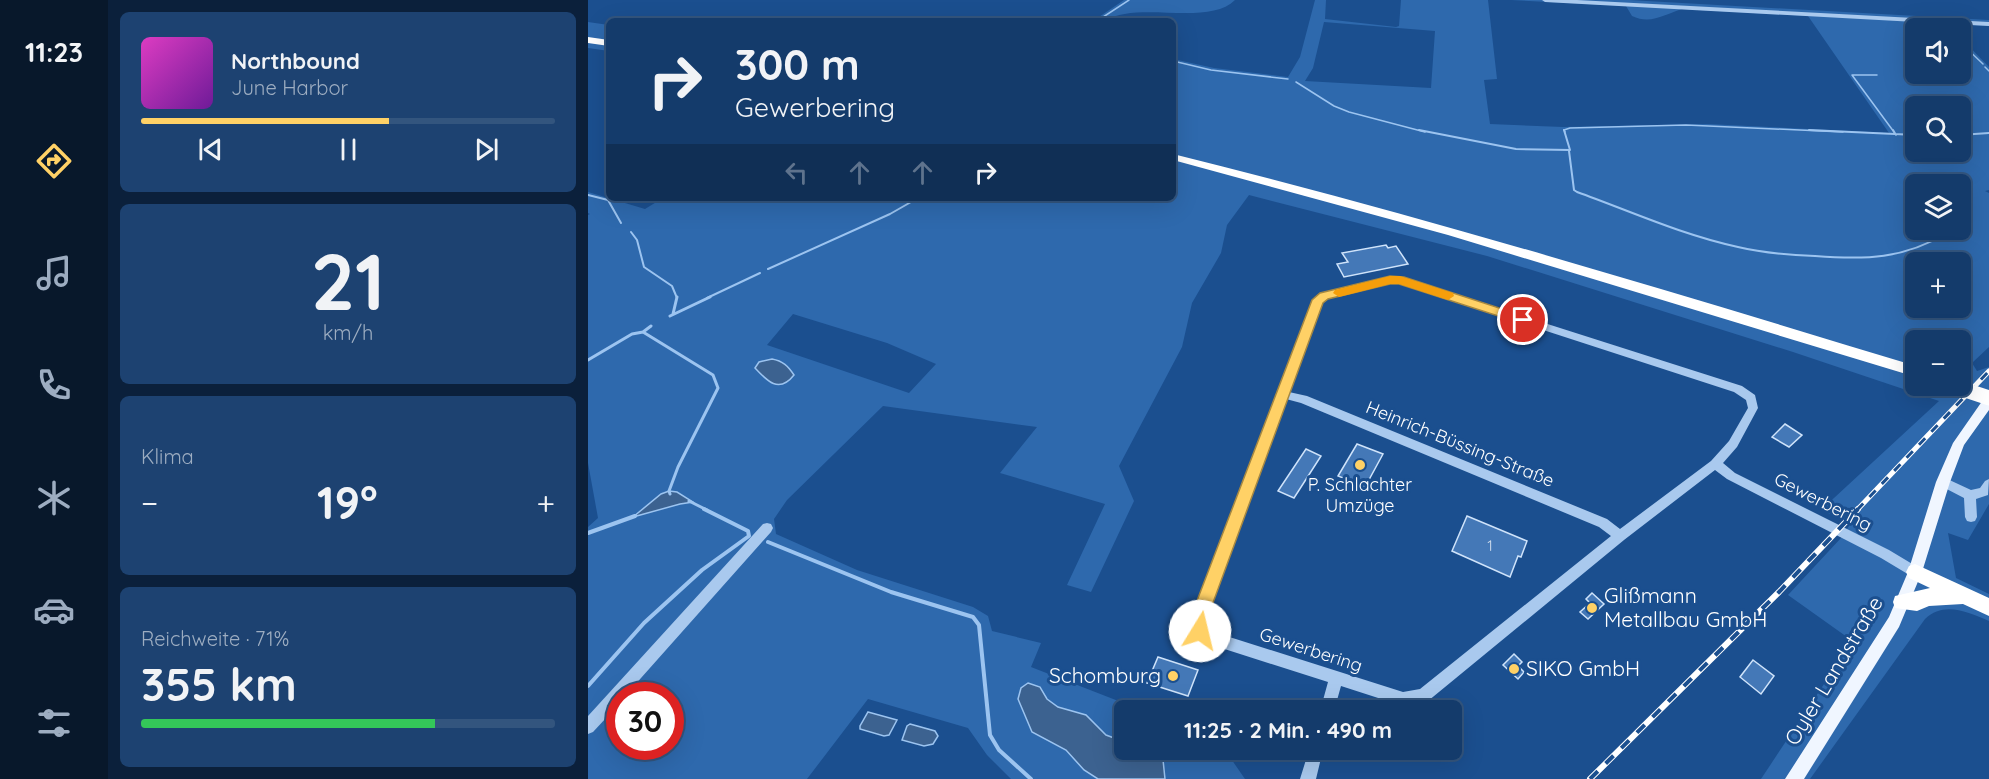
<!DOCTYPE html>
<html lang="de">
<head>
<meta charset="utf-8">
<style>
  :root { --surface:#143b6b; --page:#1d4271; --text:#f1f3f6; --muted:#9dadc1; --line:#33557e; --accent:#ffd166 }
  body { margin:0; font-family:Quicksand,sans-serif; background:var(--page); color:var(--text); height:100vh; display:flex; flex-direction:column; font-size:22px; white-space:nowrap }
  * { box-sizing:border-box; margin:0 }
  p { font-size:20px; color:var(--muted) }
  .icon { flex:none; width:33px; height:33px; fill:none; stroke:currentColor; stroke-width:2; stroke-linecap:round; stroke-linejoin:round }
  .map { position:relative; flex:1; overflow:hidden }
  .sheet { display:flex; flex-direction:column; gap:12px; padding:12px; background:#0b203b; width:480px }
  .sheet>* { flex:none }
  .banner { position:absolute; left:18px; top:18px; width:570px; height:183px; border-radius:9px; box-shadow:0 6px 24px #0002,0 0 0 2px var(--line); background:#143b6b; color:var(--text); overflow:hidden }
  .fabs { position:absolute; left:1317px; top:18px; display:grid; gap:12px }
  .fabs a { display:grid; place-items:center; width:66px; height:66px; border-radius:9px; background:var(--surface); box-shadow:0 6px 24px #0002,0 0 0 2px var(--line); font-size:30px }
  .speed { position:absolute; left:18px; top:682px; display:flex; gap:12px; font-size:30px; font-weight:700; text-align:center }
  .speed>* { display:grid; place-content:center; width:78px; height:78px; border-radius:50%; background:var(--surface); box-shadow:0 6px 24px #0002,0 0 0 2px var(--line); line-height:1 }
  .speed .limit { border:9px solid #d22; background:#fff; color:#111 }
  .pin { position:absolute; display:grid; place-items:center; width:51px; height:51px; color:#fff; margin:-26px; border:3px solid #fff; border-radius:50%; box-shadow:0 2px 6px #0007 }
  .me { position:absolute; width:66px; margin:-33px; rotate:9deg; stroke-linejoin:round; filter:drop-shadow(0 0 4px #0008) }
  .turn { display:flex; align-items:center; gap:21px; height:126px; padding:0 30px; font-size:27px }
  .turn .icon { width:78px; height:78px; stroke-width:2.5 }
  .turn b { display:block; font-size:42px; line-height:51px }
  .lanes { display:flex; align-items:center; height:57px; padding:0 30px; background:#0003; justify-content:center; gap:30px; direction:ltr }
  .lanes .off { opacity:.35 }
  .big { font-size:45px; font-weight:700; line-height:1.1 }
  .sheet .widget { flex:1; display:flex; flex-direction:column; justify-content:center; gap:9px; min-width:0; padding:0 21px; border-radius:9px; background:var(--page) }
  .sheet .dial { align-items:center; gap:0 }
  .dial b { font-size:78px; line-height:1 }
  .song { display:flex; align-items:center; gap:18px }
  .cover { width:72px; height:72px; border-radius:9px; background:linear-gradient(135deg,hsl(310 70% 55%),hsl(280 70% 35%)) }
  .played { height:6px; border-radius:3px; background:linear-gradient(90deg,var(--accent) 60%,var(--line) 60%) }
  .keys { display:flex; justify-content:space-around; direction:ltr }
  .heat { display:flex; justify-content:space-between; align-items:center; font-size:33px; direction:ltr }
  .charge { height:9px; border-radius:4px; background:linear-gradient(90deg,#34c759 71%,var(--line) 0) }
  .trip { position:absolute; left:526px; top:700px; width:348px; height:60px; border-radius:9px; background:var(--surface); box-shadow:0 6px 24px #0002,0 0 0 2px var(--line); font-weight:700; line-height:60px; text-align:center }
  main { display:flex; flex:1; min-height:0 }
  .tab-bar { display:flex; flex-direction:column; width:108px; justify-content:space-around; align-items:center; background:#08182b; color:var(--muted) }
  .tab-bar .icon { width:42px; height:42px }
  .tab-bar .selected { color:var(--accent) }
  .tab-bar b { font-size:27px; color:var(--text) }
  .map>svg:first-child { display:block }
  .green { fill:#2e69ad; fill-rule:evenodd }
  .water { fill:#3c6290; stroke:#9cc4f0; stroke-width:1.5 }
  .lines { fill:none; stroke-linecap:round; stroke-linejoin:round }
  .stream-far3 { stroke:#9cc4f0; stroke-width:1.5 }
  .stream-far2 { stroke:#9cc4f0; stroke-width:2 }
  .stream-far1 { stroke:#9cc4f0; stroke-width:3 }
  .stream { stroke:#9cc4f0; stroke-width:4 }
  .building { fill:#4478b7; stroke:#cfe3fa; stroke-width:1.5 }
  .minor { fill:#a9c9ee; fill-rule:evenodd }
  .major { fill:#f0f6ff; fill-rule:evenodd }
  .highway { fill:#fff; fill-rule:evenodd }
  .rail-far1-casing { stroke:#fff; stroke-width:5 }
  .rail-casing { stroke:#fff; stroke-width:6 }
  .rail-far1 { stroke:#1b4f8f; stroke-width:3; stroke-dasharray:9; stroke-linecap:butt }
  .rail { stroke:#1b4f8f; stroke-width:4; stroke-dasharray:11; stroke-linecap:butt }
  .highway-bridge { stroke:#fff; stroke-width:15 }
  .route { fill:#ffd166; stroke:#a68842; stroke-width:1.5 }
  .slow { fill:#f59e0b }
  .poi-dot { fill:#ffd166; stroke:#1b4f8f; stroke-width:2 }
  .labels { text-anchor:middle; stroke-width:6; stroke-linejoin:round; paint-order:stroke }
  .number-label { font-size:15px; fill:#d0dded }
  .street-label { font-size:18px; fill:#fff; stroke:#1b4f8f }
  .poi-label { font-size:18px; fill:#fff; stroke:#1b4f8f }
  .near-poi-label { font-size:21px; fill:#fff; stroke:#1b4f8f; text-anchor:start }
  .near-street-label { font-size:21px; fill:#fff; stroke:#1b4f8f }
</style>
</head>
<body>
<main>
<nav class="tab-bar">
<b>11:23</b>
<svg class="icon selected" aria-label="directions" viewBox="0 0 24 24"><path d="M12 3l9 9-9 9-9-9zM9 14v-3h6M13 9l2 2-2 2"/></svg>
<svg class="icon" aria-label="music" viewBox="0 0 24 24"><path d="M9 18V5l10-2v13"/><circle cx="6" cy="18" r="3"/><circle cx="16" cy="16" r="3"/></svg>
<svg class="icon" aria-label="phone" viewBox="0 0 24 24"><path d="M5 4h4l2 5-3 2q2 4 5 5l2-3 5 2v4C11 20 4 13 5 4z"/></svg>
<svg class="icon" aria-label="climate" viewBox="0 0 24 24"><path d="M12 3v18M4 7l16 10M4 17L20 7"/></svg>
<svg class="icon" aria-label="car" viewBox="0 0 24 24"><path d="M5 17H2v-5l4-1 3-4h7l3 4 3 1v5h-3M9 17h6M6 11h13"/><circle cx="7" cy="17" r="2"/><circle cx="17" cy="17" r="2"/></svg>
<svg class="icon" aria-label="filters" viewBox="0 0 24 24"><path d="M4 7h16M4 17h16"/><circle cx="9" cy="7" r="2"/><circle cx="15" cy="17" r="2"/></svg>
</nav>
<section class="sheet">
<div class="widget">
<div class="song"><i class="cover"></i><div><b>Northbound</b><p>June Harbor</p></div></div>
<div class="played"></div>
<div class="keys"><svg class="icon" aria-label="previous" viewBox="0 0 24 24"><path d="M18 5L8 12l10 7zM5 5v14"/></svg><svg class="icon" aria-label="pause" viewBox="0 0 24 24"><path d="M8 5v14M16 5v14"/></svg><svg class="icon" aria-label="next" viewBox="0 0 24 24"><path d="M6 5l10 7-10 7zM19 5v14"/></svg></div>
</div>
<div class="widget dial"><b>21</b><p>km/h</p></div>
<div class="widget"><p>Klima</p>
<div class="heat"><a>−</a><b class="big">19°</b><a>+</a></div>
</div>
<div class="widget"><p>Reichweite · 71%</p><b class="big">355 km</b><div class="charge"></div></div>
</section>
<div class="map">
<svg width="1401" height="779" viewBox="0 0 1401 779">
  <rect width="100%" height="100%" fill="#1b4f8f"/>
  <path class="green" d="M536,0h111c-27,27 -98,0 -130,21h-12z
    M727,0h11l-1,19 71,8 3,-1 2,-26h87l9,79 -13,1 6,44 73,3 144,-3 182,9 -81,-117 -126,-7c-17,5 -31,16 -50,7l-6,-10 -115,-6h118l360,20v6l-41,-2 3,4h-35v46h44l1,-36 28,29v123l-4,1 4,2v154l-17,16 5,8 12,-4v137l-21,36 -20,-7 8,45 33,16v27c-22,-9 -45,-20 -64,-2l-115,160h-49l65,-98 21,-44 -59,-42 53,-57 10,-15 -30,-13 118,-109 -146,-49 -306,-96 -238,-61 -22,30 -6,28 -29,50 -10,44 -63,119 15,35 -43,91 -24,-7 38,-81 -105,-31 37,-46 -154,-21 -96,94 -13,19 2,15 81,36 116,37 15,9 4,15 49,12 -10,24 113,44h-19v39h100l20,29h-234l-24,-24 -19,-27 -100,-29 -61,80h-219v-252l10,-9 -10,-55v-248l2,-1 -2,-1v-21l57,17 18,-11h510v-139l41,9 74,9 12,-20zM736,22l111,9 -4,57 -126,-7 8,-13zM1328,106h44v46h-44zM1328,184h44v46h-44zM1328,262h44v46h-44zM205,314l94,29 49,21 -27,29 -142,-48zM1328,340h44v46h-44zM32,696h50v51h-50z
    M0,22l21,3v26l-21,-3z"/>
  <path class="water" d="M184,359c11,2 16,7 22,16 -15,19 -27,6 -39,-7l4,-6z
    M81,491l8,1 16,10 -13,2 -47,13 28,-23z
    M440,683l12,4 7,12 11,8 28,8 20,20 19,7v8h37l3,29h-67l-14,-9 -18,-20 -34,-18 -14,-33 3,-11z
    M280,712l29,8 -8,15 -5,1 -24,-7v-3z
    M322,724l25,7 3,5 -5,8 -9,2 -22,-6 5,-14z"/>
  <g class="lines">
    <path class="stream-far3" d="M509,21l32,-21
      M1356,25l4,3
      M1372,42l23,22
      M585,61l38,9 77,9
      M1397,67l4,4
      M1289,75h-25l42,57
      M708,82l38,24 15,6 76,20
      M977,132l-1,-2 6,-2 116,-3 157,7"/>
    <path class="stream-far2" d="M831,130l97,19 54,1 -6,-20
      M1221,130l107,5
      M1305,130l3,5
      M1372,135l29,-2
      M981,151l5,39 3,2c53,19 105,43 161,55 25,6 51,8 77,9 52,4 87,3 133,-23
      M0,195l20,5 13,23
      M43,232l6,8 7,27 28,19 5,12
      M180,269l122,-55 28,-16
      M119,298l53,-25"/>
    <path class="stream-far1" d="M85,314l4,-17
      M82,316l40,-19
      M55,332l8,-6
      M0,360l44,-26 11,-2 70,43 5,13 -40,79 -9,24 1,3
      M101,501l18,9"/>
    <path class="stream" d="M0,533l47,-17
      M180,542l123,50 82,25 6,8 11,110 9,15 32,29
      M0,686l56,-63 58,-53 47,-34 -1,-5 -44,-22"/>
  </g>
  <path class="building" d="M798,245l2,3 8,-2 12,18 -64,13 -7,-13 11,-2 -6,-9z
    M1197,424l17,11 -13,12 -17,-10z
    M769,444l26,10 -18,33 -27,-11z
    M718,449l15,7 -27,42 -16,-7z
    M879,516l60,25 -6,16 -3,-1 -8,21 -58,-26z
    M1004,593l12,11 -16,15 -8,-7 10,-9 -4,-4z
    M926,654l8,8 -4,4 6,6 -6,7 -15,-14z
    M570,657l40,13 -10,26 -41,-13z
    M1165,660l21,16 -13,18 -21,-17z"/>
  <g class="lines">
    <path class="minor" d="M954,0h35l412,22v4l-444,-24z
      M802,277l13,1 339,108 13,9 3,13 -21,39 -14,16 12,10 154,77 30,18 2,4 -2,4 -4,2 -4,-2 -30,-18 -154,-79 -12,-9 -91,70 -196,161 -25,5 -62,-20 -7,25h-14l8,-29 -116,-37 -17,-9 -4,-17 122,-319 8,-6zM802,283h9l335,109 12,8 2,8 -19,33 -18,20 -91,68 -13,-10 -300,-123 -18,-4 33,-90 5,-4zM698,399l15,4 298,124 12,9 -191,153 -17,3 -183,-58 -14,-7 -1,-8z
      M1355,477l28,13 9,-2 5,-7 4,-2 -1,16 -12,4 1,18 -2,4 -4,1 -4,-1 -2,-4 -1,-19 -25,-13 -2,-3 2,-3z
      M179,523l4,1 2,4 -2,4 -146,164h-5v7l-27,29 -5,2v-18l175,-192z
      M721,750h14l-7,29h-16z"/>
    <path class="major" d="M1401,395v15l-25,35 -14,37 -28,90 -23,55 -95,152h-19l104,-162 19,-45 28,-90 17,-39 32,-46z"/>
    <path class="highway" d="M0,37l21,3v6l-21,-3z
      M585,154c250,62 496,137 743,212v11l-468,-142 -275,-75z
      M1327,564l74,34v18l-26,-12 -34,2 -12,5 -22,-3 -2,-6 2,-6 35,-8 -21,-10 -3,-6 3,-6z"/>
    <g class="rail-far1-casing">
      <path id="rail-far1" d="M1269,510l132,-139"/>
    </g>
    <g class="rail-casing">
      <path id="rail" d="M1002,779l189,-187 79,-83"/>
    </g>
    <use href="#rail-far1" class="rail-far1"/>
    <use href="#rail" class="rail"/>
    <path class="highway-bridge" d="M1365,386l36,12"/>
  </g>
  <path class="route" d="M802,276l14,1 123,40 2,3 -6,4 -124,-40h-9l-62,15 -5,4 -116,316 2,12 -3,6 -6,2 -6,-2 -4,-18 122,-319 8,-7z"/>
  <path class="slow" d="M802,276h10l53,17 1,3 -6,4 -49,-16h-9l-51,13 -6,-4 2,-3z"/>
  <g class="poi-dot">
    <circle cx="772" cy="465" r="6"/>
    <circle cx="1004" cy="608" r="6"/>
    <circle cx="926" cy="669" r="6"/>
    <circle cx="585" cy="676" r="6"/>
  </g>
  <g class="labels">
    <g class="number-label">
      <text x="902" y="551">1</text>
    </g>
    <g class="street-label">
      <text transform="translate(872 444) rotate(22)" y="6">Heinrich-Büssing-Straße</text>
      <text transform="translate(1235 502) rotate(27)" y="6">Gewerbering</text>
      <text transform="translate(723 650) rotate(18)" y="6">Gewerbering</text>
    </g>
    <g class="poi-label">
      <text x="772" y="491">P. Schlachter<tspan x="772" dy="21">Umzüge</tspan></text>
    </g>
    <g class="near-poi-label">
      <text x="1016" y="603">Glißmann<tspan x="1016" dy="24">Metallbau GmbH</tspan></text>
      <text x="938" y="676">SIKO GmbH</text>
      <text x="573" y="683" text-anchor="end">Schomburg</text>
    </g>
    <g class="near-street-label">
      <text transform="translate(1246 671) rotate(-59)" y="7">Oyler Landstraße</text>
    </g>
  </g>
</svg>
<div class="fabs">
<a><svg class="icon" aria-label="sound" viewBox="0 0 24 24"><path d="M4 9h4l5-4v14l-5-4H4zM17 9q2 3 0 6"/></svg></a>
<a><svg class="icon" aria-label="search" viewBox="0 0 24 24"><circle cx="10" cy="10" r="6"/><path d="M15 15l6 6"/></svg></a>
<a><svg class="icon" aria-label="layers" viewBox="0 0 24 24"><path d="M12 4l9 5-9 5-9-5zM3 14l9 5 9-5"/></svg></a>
<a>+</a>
<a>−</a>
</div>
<div class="speed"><div class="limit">30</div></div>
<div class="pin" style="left:935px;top:320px;background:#d93025"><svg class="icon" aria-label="arrive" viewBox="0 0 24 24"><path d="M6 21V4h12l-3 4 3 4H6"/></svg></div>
<svg class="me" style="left:612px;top:631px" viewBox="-20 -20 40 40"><circle r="19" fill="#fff"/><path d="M0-13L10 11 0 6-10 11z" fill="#ffd166"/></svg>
<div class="trip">11:25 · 2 Min. · 490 m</div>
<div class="banner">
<div class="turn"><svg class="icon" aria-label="right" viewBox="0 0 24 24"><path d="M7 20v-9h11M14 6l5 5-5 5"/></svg><div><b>300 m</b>Gewerbering</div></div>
<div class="lanes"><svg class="icon off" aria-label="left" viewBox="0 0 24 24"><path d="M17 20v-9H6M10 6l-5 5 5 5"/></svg><svg class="icon off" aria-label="ahead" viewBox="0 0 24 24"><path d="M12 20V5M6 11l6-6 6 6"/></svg><svg class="icon off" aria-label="ahead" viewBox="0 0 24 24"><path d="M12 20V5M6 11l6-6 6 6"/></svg><svg class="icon" aria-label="right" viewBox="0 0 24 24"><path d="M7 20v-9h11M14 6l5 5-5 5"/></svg></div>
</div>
</div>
</main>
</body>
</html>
